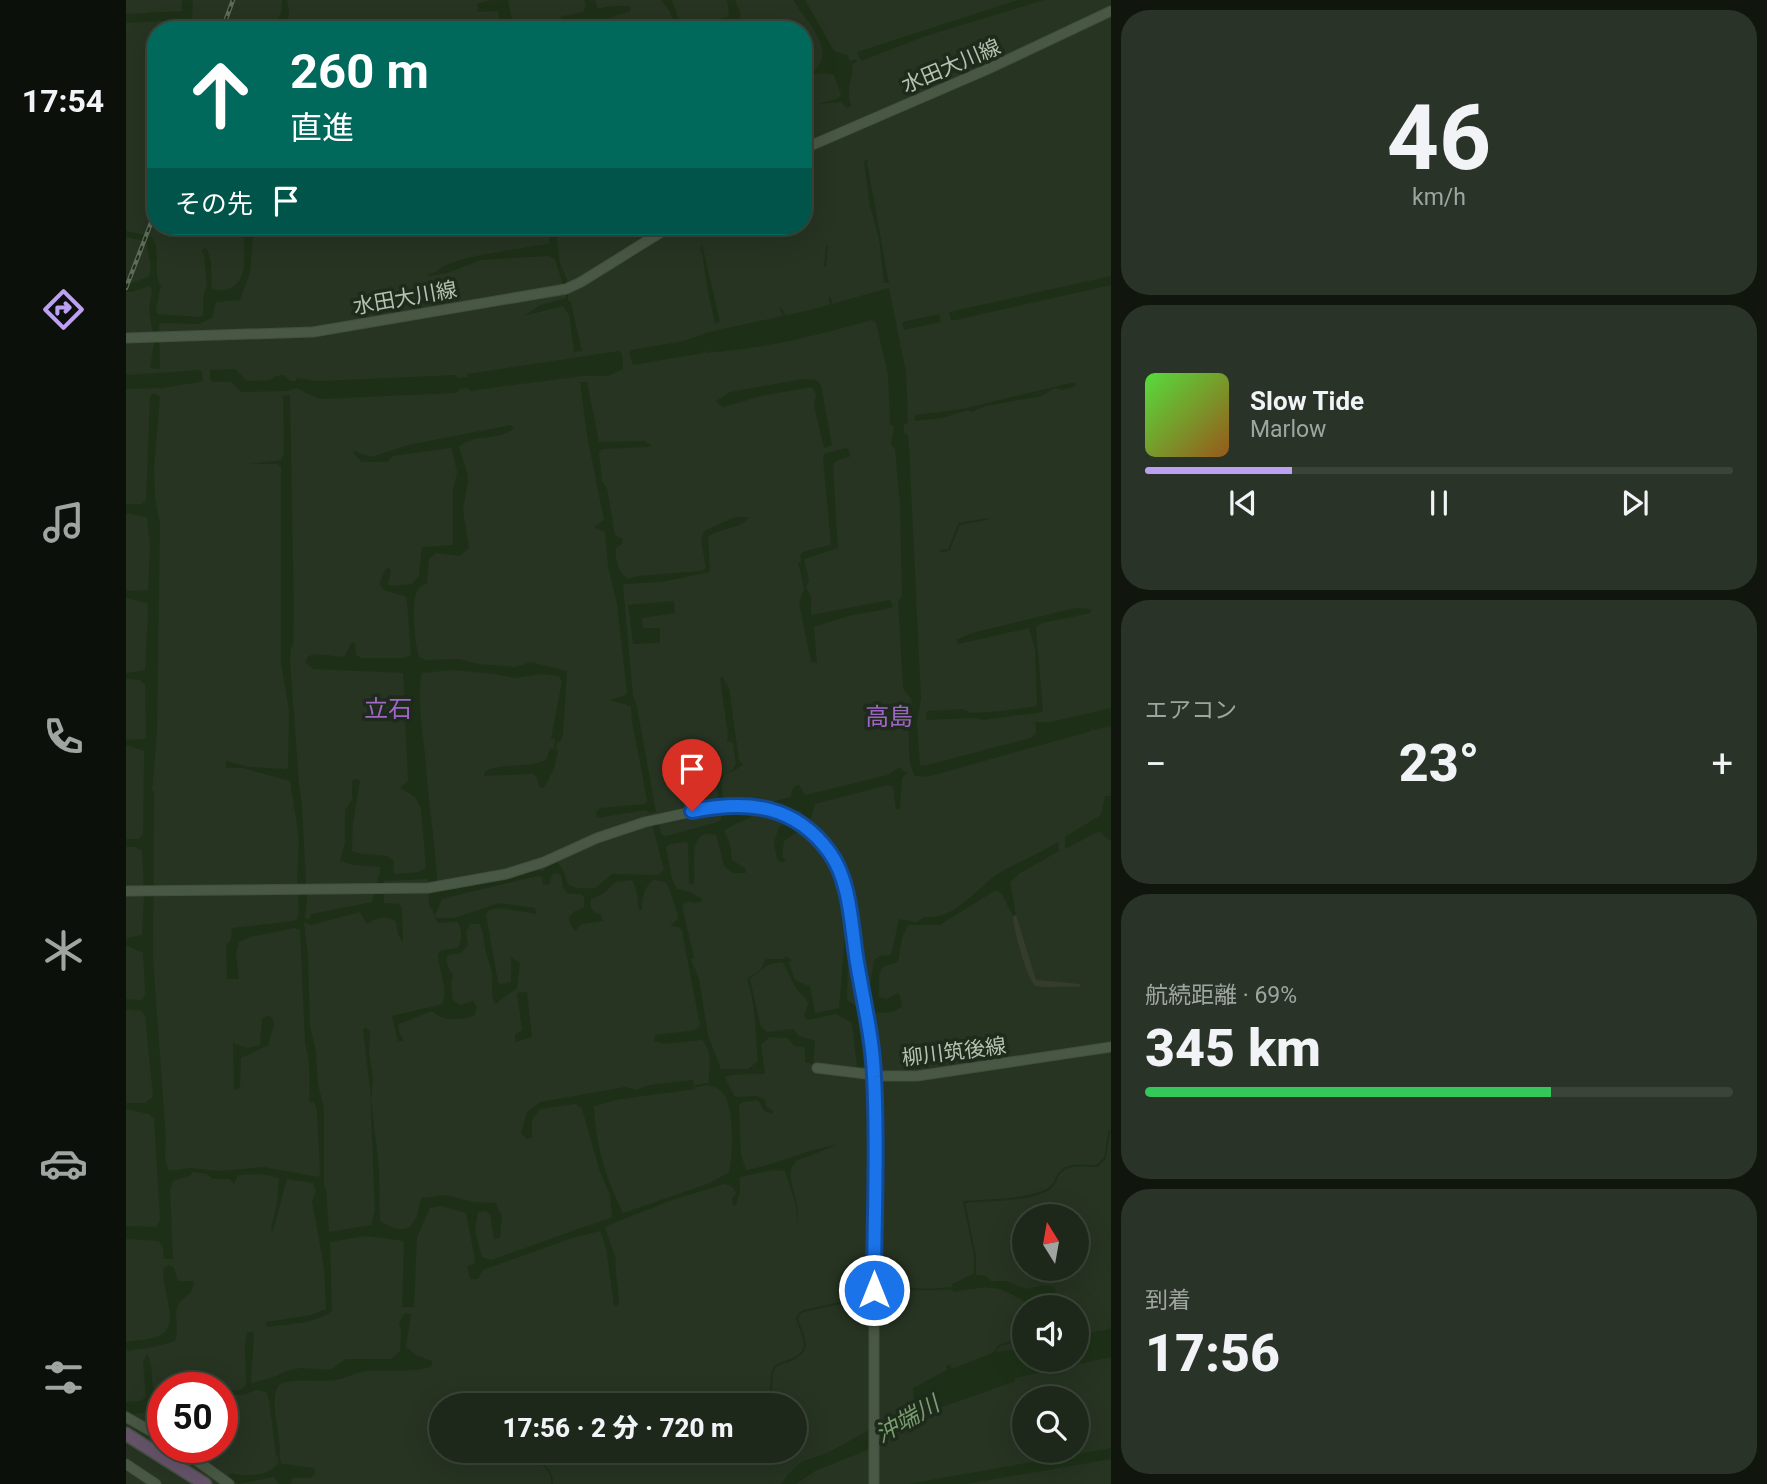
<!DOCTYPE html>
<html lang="ja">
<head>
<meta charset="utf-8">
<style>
  :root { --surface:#1d271a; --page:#2a3327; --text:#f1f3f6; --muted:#a0a5a2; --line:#3b4439; --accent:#bca0f2 }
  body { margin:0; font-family:Roboto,"Noto Sans JP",sans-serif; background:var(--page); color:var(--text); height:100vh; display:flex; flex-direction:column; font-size:26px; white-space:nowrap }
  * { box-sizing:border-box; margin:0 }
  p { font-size:23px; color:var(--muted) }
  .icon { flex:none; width:38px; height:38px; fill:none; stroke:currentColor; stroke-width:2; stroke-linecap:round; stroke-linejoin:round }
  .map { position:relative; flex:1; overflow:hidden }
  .side { display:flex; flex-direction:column; gap:10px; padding:10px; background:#10150e; width:656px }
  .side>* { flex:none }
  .banner { position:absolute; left:21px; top:21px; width:665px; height:214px; border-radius:28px; box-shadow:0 7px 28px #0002,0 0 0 2px var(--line); background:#00695c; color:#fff; overflow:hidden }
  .needle { width:46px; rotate:349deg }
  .tools { position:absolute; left:886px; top:1204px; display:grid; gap:14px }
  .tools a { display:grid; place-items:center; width:77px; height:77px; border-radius:50%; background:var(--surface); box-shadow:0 7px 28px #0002,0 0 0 2px var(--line); font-size:35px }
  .speed { position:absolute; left:21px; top:1372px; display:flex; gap:14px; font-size:35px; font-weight:700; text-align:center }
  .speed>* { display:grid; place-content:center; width:91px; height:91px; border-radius:50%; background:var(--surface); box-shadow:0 7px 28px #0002,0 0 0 2px var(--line); line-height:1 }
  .speed .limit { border:10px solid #d22; background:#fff; color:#111 }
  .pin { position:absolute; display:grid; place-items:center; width:60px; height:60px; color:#fff; margin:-72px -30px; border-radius:50% 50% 50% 0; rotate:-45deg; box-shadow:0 0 7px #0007 }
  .pin .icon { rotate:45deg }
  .me { position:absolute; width:77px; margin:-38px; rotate:0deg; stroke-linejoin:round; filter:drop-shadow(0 0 5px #0008) }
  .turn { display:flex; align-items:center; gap:24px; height:147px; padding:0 28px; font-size:32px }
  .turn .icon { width:91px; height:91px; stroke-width:2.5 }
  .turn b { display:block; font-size:49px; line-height:60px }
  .then { display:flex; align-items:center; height:66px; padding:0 28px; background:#0003; gap:14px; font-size:26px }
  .big { font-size:52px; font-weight:800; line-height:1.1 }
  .side .widget { flex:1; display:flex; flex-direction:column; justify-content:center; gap:10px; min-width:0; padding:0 24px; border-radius:28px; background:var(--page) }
  .side .dial { align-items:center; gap:0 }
  .dial b { font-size:91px; line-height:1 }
  .song { display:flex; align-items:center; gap:21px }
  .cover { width:84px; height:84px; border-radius:10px; background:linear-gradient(135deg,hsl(110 70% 55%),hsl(30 70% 35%)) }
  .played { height:7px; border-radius:4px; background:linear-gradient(90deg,var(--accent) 25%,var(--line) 25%) }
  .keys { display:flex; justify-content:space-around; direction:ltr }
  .heat { display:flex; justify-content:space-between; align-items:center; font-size:38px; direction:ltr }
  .charge { height:10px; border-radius:5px; background:linear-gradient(90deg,#34c759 69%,var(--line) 0) }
  .trip { position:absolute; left:303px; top:1393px; width:378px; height:70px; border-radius:35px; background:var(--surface); box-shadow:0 7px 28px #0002,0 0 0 2px var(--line); font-weight:800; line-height:70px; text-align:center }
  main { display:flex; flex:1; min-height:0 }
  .menu { display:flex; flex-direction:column; width:126px; justify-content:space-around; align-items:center; background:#0c100a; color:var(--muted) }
  .menu .icon { width:49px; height:49px }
  .menu .selected { color:var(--accent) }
  .menu b { font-size:32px; color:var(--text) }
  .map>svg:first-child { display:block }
  .green { fill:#363c2a }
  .water { fill:#1d3017; fill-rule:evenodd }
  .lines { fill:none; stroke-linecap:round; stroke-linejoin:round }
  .stream { stroke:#1d3017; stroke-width:2 }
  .secondary-casing { stroke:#424f3f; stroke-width:11 }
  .highway-casing { stroke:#445040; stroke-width:15 }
  .secondary { stroke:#485844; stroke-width:9 }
  .highway { stroke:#65536a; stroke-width:12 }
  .rail-casing { stroke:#5d6c58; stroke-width:4.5 }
  .rail { stroke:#1e2a1b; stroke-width:2; stroke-dasharray:5; stroke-linecap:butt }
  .route-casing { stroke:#114b97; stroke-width:18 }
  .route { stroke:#1a73e8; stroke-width:12 }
  .labels { text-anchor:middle; stroke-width:7; stroke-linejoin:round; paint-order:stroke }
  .street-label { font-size:21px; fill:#b4c2b0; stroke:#1e2a1b }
  .water-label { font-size:23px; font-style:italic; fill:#799d6c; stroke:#1e2a1b }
  .quarter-label { font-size:24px; fill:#a066c6; stroke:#1e2a1b }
</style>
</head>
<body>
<main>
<nav class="menu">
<b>17:54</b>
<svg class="icon selected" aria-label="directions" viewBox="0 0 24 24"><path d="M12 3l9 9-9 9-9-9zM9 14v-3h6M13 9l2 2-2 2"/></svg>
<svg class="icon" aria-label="music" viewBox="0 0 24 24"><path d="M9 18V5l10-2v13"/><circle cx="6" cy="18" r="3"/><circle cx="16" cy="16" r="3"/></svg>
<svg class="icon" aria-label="phone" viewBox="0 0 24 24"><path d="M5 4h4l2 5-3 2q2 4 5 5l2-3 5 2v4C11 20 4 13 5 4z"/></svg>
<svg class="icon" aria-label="climate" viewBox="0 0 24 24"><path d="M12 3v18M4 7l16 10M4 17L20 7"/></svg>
<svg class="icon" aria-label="car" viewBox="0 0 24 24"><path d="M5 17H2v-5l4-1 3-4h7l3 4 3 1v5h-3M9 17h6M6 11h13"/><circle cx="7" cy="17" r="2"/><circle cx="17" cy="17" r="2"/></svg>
<svg class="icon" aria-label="filters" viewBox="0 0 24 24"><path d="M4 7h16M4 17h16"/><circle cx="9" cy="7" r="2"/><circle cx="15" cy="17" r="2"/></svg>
</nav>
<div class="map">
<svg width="985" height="1484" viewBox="0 0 985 1484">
  <rect width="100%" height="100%" fill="#273422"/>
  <path class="green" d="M890,915l20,65 44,4v3c-10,-1 -37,1 -44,-1 -8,-2 -24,-62 -23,-70z"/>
  <path class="water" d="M56,0h11l-1,18 -3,2 -63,3v-9l56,-3z
    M156,0h5l2,12 -4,18h-40l4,-7 12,4c17,-9 21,-6 21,-27z
    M364,0h18l6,30h-12l-4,-19 -20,1 -1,-8z
    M458,0h11l3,9 14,-3h17l2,5c-28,8 -42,19 -72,6l24,-5 3,-7z
    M535,0h11l10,28 24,-3 23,-9 -2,-16h8l6,15 -5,8 -25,7h-39c3,-12 -3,-21 -11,-30z
    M667,0h12l29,51 13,4 3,6 6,-2 1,3 -5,2c2,17 -7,21 -1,42l-4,2 -6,-6 -24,2 20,-5 4,-4 -7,-20 -11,-2 -20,3v-5c7,2 8,3 14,-3 18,-21 -13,-49 -24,-68z
    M892,0h26l-121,37 -62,24 -4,-9z
    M743,160l-2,2 22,121h-5l-5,-44 -9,-33 -6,-45z
    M118,226h10l-4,47 -10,27 -24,2 -4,16 -13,6 -40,-1 1,46 -10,-1 4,-26 -5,-32 3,-21 -3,-3 -17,6 -6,-1v-6l22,-8 3,-9 -4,-23 -7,-5 -14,-3v-6l25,5c12,15 0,35 10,50l-5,22 1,6 42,3 4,-2v-18l4,-11 -3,-31 -3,-5 5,-2c8,13 4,27 6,40 12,7 28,-2 31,-16 3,-14 0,-32 1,-46z
    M421,226h8l5,37 7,17 -1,5h-3l-8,-26 -7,-3 -68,4 -32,13 -15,2c10,-19 93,-26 117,-32z
    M572,226l22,96 -5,2 -8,-37 -5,-35h-2l2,-8z
    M985,276v9l-160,36 -2,-9z
    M763,288l17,84 2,50 -4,3v8l4,2 1,10 12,253 -4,25 3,42 3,1 108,-28 5,-5 -1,-11h16l60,-14v18l-16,4 -4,-1v2l-164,46 -12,-1c-10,-16 -5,-49 -5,-70l2,-1 -1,-6 -8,-11 -5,-86 4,-6 -2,-90 -5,-57 -4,-4 3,-19 -4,-1 -2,-50 -12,-52 -5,-3c-55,16 -108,29 -165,33l-1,-3 -2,3 -70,12 -4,-13 2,-2 53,-9 25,-9 101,-22z
    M440,298l5,5 11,48 -8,1 -5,-37 -6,-9 -39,10 16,-11z
    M813,314l2,8 -37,8 -2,-8z
    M493,351l3,3 1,15 -15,7h-25l-76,10 -1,-2 -2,2 -34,5 -2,-3 -9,1 -2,4 -138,6 -23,-11 -8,3 -47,1 -10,-10h-17l-4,-2v-10l25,-1 12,12 23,-1 5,-4 9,-1 6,6h6v-3l22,3 138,-6 2,3 9,-1v-3z
    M74,370l2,2 1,8 -3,2 -38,6 -36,1v-14z
    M677,379l13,1 5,5 11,60 -8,3 -10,-42 2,-11 -4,-8 -51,9 -37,11 -5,-2 -3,-4 14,-9z
    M454,382h7l12,60 45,-1 7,4 -3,2 -45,2 -4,3 3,30 5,6 8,47 8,4 -1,5 -6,4c-1,12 2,24 12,31l8,-3 65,-5 5,-3 -5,-28 3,-9 31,-14h14c-8,13 -28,10 -41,20l2,35 -49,10 -38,2 10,112 3,6 20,110 -7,1 -3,-3 -49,8 -1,-6 4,-4 45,-4 2,-4 -15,-79 -1,-15 -22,-6 15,-4 3,-3 -10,-89 -9,-37 -3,-35 -11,-5 10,-7 -17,-85z
    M949,382l1,4 -13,4 -9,-2 -12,8 -56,10 -15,6 -3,-2 -26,8 -27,3v-6l47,-6z
    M28,393l6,4 -6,71 1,29 5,28 -3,209c-1,9 -4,52 -5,55l2,3 -1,166 13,180 -1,22 4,11 21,-3 30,3 43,-4 55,10 2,-3 -3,-64 -3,-8 -4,1c-2,-23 2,-36 -5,-59l-5,-114 -6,-2 -44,9 -11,5 -3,12 3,25h-12l-1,-34 5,-5 1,-12 61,-7 4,-2 2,-6 -2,-33 2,-41 -9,-58 -48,-13h-16v-7l24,6 35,2 3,-2 1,-57 -8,-46v-197l-4,-3h-27l31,-4 3,-7 -1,-57 7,-1 4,217 -1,34 -2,2 -1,11 9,125 3,22 5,95 -2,17 4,2 2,-6 61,-12 9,-35 -27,-2 -14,-4 5,-20v-31l7,-10v-19l3,-2 5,1 -7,44 -1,27 5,2 30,3 7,5 -1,11 3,2 23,-2 7,-4 -5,-59 -6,-12 -15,-9 8,-7 -5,-108 -90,-4 -8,-7 3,-6 9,-2 27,3 8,-15 3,2 1,11 5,3h43l7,-3c-2,-20 -2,-38 -5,-58l-22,-7 -5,-6 6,-14 4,-3 2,4 -3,13 3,2 21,-2 7,-8 3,-29 31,-2v-55l4,-18 -5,-22 -2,-2 -57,8 -6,6h-25l-9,-9 1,-2 17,6 37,-12 103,-20 3,4c-17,12 -40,4 -55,18l8,25 1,9 -5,29 6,38 -9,8 -24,-3 -7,6 -2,24c-3,2 -7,3 -9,7 -8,12 -3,54 1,67l7,3 32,-1 21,5 36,3 16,-5 36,9 -4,64 -3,7 -9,-4 11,-57 -3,-5 -16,-2 -29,4 -19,-4 -42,-4 -31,3c-6,27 2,64 4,93 3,42 10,83 12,125l51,-8 42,-13 12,1 4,-6 9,-3c19,15 -3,28 39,26l17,-14 46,1 6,-5 -12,-46 7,-1 2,11 5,2 49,-13 6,-3v-5l28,-2 2,4c-8,5 -19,7 -27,14l6,13 2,16 14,9v4h-13l-9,-7 -8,-31c-32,-8 -18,35 -23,50l-4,-1 -1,-40 -2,-2 -17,2 -3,4 6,31 5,10 14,3 11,7 -1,3 -8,1 -2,-2 -9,4 12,53 -3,1 8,20 9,56 13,34h27l10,-8c-3,-28 -2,-56 -11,-82l13,-9 6,-11h18l1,-3 7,4 -3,3c8,18 0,16 21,23l5,27 24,-5 6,-72 3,18 -1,46 9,6 8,59 -2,2h-5l-5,-44 -16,-9 -29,6 -3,-4 4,-13 -2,-4 -11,-12 -12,-24c-14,-3 -22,8 -33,16l11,48 6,5 26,-3 6,7 15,4 1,3 -2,21 -8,-2v-12l-2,-3 -9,-1 -6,-8 -18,-1 -9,8 4,29c-13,1 -29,-1 -40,3l10,20 21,-1 8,3 3,8 6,4v3l-9,-3 -6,-11 -15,2 -4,3 2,49 5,16c31,-5 60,-21 91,-25l-41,16c-11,13 -3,24 0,39 2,7 2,15 1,23l-1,-18 -11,-34 -12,-1 -33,7v15l-4,13 -3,1 -1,-8 4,-4c-1,-6 -5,-8 -11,-10l-53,16 -63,25 -4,3 11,31c-2,9 3,32 3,43l-1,4h-4l-8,-58 -6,-17 -28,7 -89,32 -5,9h-8l-3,-13 7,-2 1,-4 -9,-47 -25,-7 -11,2 -13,29 -3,70h-12l2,-66 -38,-5 -36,6 2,68c-9,13 -50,15 -65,17l-1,-5 45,-7 15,-6 -2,-41 -12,-67 4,-10 -3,-8 -26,-4 -14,52 -2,-1 6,-28 2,-24 -18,-4 -23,1 -4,9 -5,-5h-16l-6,-5 -15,-2 -1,3 -18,6 -3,8 3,70h-9l-1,-11 -4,-7 -33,-2v-13l30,1 4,-7 -6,-102 -5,-4 -23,-5v-6h19l8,-6 -8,-82 -4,-4 -15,-2v-10l16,1 3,-6 -2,-41 -17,-8 1,-7 15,-3 2,-39 -2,-45 -6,-4h-10v-8h13l4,-5 1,-83 -18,-6v-5l18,-1 2,-2 -1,-52 -5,-5 -14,-1v-6l19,-3 3,-61 -1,-6 -21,-5v-7l22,-1 2,-45 -3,-28 -21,-4v-9h16l4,-4 4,-104zM427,873l8,2 2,13 5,6h12l4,3v10l-9,4 -6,6 1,7 5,7 7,-7 21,-3 -2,-7 -6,-1 -4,-5v-9l13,-6 12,-11 16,-2 4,9 3,21h3c0,-12 2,-22 11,-30l13,2c2,4 13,33 12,36 -1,3 -5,5 -8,8l9,1 3,4 18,95 -5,4 -40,5 -1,6 10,3 38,-4c12,14 7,30 6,45 5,2 11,3 15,8 11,12 11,65 5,80l-18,10 -87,30c-17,-34 -28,-69 -29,-107l22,-6 79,-11 -2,-9 -44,5 -13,5 -11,-3 -85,15 -13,10 -6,21 6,6 5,-2v-17l8,-11 36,-5 6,5 18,63 10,23 2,22 -121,43 -9,-3 -7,-27 3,-18 8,-1 4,4 4,24 6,-1 2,-22 -6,-13 -24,-1 -25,-7 -26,3 -4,18 -7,11c-12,6 -20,-1 -30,-6l-1,-53 -8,-68 2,-22 -4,-25 1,-22 -4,-3 -3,1 7,61 5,121 -4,14 -42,7 -3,-44h-2v-80l-6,-24 -2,-32 -6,-26 -2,-71 -4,-33 7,3 49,-13 7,12c10,-6 18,-10 29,-2l2,13 5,7 -1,-34 -3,-4 -15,-1v-22l44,-2 1,28c6,3 4,12 10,16l18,-1c5,6 6,20 0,26l-15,2 -4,4c0,17 11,33 4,50l-50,12 6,25h6l-5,-9v-8l33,-13c11,11 29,9 42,5l3,-9 -4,-6 -13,4 -7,-4 -2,-17 2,-9c-4,-6 -8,-13 -5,-20l13,-2 7,-8 -2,-13 4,-8h9c5,7 4,14 6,23 1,9 6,18 7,28 1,11 -2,19 3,29l22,-16 3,-25 -9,-6v25l-11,2 -2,-2 -12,-67 3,-5 12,-2 35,6 -1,-6 -36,-5 -45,15h-17l-2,-2 7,-17 95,-23 6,1 -1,7 7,1z
    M720,448l3,2 2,6 -15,5 -3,5 5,82 -34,11 5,21 -3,7 5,10v18l78,-15 3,2v6l-44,8 -34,11 3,36 -6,-1 -12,-59 5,-14 -6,-27 3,1v-5l-2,-1 5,-6 27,-6 -8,-86 1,-5z
    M548,601l1,12 -33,5 1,10h17v15l-27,1 -3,-25 3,-1h-3l-2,-13z
    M949,608l16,1v4l-49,10 -6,4 7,85 -60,8 -9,-2 -48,2 1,-9 36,-2 8,4 30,-2 36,-5 -2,-56 -6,-22 -71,16 -2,-4 16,-7z
    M596,676l7,12 10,72 4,5 -11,7h-7l-4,11 3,19h-5l-4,-25 17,-7 4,-6 -3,-21 -6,-2 1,-7 -8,-55z
    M424,748l8,3 -4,18 -10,19 -5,-1 -1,-7 -4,-6 -50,2 1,-5c15,-8 52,-3 61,-12 3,-3 3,-8 4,-11z
    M774,767l3,4 5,1 -6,6 -2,31 -4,1 -3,-23 -5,-2 -73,19 -4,14 -6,4 -3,-3 -1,-8h-13l-11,-5 -3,-5 17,-4 1,-7 4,-5h3l6,10 83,-20z
    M979,796h6v44l-4,-1 -7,-8 -35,18v-12l36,-22z
    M660,825l13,6 -15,10 -2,16 4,3 -4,3 -5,-4 -3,-16 5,-17z
    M932,842l1,9 -39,22 -10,9 6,33 -3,1 -12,-23 -5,-3 -56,35h-32l-6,13 -4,24 -15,5 -4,7v23l7,2 12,-6c14,23 -15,19 -29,20l-2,-9 7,-44 6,-4 11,-1 8,-36 18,3 7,-5c30,4 53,-29 75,-44 19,-11 40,-19 59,-31z
    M401,992l5,45 -17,5v-7l7,-5 -5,-37z
    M142,1015l5,4 1,6 -6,20 -27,13 -1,30 -6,2 -1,-47 14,5 13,-3 2,-26z
    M43,1265l5,3 4,13h16c-2,17 -9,13 -16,24 -5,10 2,24 -3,36l-21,6 -28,4v-9c11,-2 23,-2 33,-6 24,-10 0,-49 5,-68z
    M847,1274l13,2 4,5h16l20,8 19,-4 10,2 1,3 -1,3 -20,1 6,11 -7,2c-35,-21 -38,-23 -81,-15l-1,-8z
    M279,1313l6,1 -5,33 10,8 16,6v5c-14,7 -48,4 -65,5 -12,1 -21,8 -32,9 -19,3 -38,-2 -55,4 -14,16 4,54 -1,74l-3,-2 -7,-56 -3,-8 -10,-2 -13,5 -21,-1v-4h17l7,-4 -1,-42 2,-12h6l1,2 -3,48 2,1 23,-7 9,-5 16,-3 29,2 16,-11h45l9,-8 1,-20 -2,-8z
    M985,1329v28l-96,21v4l-4,1 -72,25 -39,19 -35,24 -50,20 -19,13h-15l10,-13 12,-10 24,-8 81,-44 6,-7 -1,-14 34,-18 -1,-4 4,-1 2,4 43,-17 20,-3 -2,-5 4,-2 7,2v16h52v-25z
    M21,1354c8,12 2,28 9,42l7,1v10l-14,5 -18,2 -5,-6v-6l14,-1 6,-4 -3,-35z
    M985,1448v11l-145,25h-58z
    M152,1463l36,5 1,5 -4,5h-18l-3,6h-11l-5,-7 -36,7 -8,-6 -2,-5c15,3 41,5 50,-10z"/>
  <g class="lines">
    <path class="stream" d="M699,266l2,-20
      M303,275l4,-1
      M441,292v8
      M704,298l1,6
      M655,309l3,6
      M815,551l8,-1 10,-26 28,-5
      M429,749l1,-9
      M570,1086l12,-2
      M849,1276v-20l-11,-54c25,-2 61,-1 83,-12 6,-3 8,-8 10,-13 7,-15 26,-11 40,-11l8,-8 4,-26h2
      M750,1294c28,-9 50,-2 77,-6
      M865,1358l9,-13 24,-6
      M559,1405c24,-13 29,-17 53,0
      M642,1405l3,-2c1,-9 -2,-31 5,-37 3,-3 11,-4 15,-6 24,-11 11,-23 6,-41l2,-5 5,-3 67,-15
      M407,1451c6,11 21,19 19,33
      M153,1458l1,5"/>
    <g class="secondary-casing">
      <path id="secondary" d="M677,149l185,-80 123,-58
        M0,338l187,-6 253,-43 15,-7 90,-56
        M0,891l302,-3 78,-14 38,-12 53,-24 48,-16 69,-15 20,-2 34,3 39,19 23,26 11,22 11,51 22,149v409
        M691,1068l66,8h34l194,-29
        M0,1417l37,21
        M52,1447l51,37
        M0,1464l30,20"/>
    </g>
    <g class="highway-casing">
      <path id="highway" d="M0,1434l79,50"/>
    </g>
    <use href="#secondary" class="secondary"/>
    <use href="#highway" class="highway"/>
    <g class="rail-casing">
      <path id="rail" d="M96,30l11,-30
        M0,288l30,-78"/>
    </g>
    <use href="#rail" class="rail"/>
  </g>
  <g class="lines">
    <g class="route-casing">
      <path id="route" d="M566,811c55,-11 103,-7 138,42 20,28 21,70 26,103 6,40 17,81 18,121 4,69 0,143 0,213"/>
    </g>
    <use href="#route" class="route"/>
  </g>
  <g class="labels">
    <g class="street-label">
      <text transform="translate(825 66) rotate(-23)" y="7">水田大川線</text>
      <text transform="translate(279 298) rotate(-10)" y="7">水田大川線</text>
      <text transform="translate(828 1052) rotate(-7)" y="7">柳川筑後線</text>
    </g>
    <g class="water-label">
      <text transform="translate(781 1419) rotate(-30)" y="8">沖端川</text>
    </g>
    <g class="quarter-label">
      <text x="262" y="717">立石</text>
      <text x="763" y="725">高島</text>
    </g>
  </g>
</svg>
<div class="tools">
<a><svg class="needle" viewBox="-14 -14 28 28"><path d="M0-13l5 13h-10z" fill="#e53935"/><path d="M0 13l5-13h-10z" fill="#a0a5a2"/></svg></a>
<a><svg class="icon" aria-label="sound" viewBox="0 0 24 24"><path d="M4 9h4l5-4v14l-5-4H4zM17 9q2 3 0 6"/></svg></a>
<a><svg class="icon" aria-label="search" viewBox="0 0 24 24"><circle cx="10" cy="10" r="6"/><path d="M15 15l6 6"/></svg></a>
</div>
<div class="speed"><div class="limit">50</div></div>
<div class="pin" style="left:566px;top:811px;background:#d93025"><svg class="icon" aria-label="arrive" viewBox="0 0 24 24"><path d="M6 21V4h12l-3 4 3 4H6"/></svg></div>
<svg class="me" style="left:748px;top:1290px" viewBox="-20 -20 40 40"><circle r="17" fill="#1a73e8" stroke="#fff" stroke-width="3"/><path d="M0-11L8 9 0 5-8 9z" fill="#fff"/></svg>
<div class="trip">17:56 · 2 分 · 720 m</div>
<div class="banner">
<div class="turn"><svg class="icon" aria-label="ahead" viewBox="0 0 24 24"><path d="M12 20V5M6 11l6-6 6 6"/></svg><div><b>260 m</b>直進</div></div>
<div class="then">その先<svg class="icon" aria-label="arrive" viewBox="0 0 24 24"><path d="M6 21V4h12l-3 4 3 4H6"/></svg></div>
</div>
</div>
<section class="side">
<div class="widget dial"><b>46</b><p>km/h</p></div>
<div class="widget">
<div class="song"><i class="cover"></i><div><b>Slow Tide</b><p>Marlow</p></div></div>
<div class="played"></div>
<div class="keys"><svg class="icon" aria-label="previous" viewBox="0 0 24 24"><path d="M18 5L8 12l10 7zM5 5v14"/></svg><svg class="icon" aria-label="pause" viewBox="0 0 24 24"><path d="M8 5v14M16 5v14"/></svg><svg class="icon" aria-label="next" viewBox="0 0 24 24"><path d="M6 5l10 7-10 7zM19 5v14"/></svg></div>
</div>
<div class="widget"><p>エアコン</p>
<div class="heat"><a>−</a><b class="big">23°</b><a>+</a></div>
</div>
<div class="widget"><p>航続距離 · 69%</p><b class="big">345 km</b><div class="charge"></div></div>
<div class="widget"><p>到着</p><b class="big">17:56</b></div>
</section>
</main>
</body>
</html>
